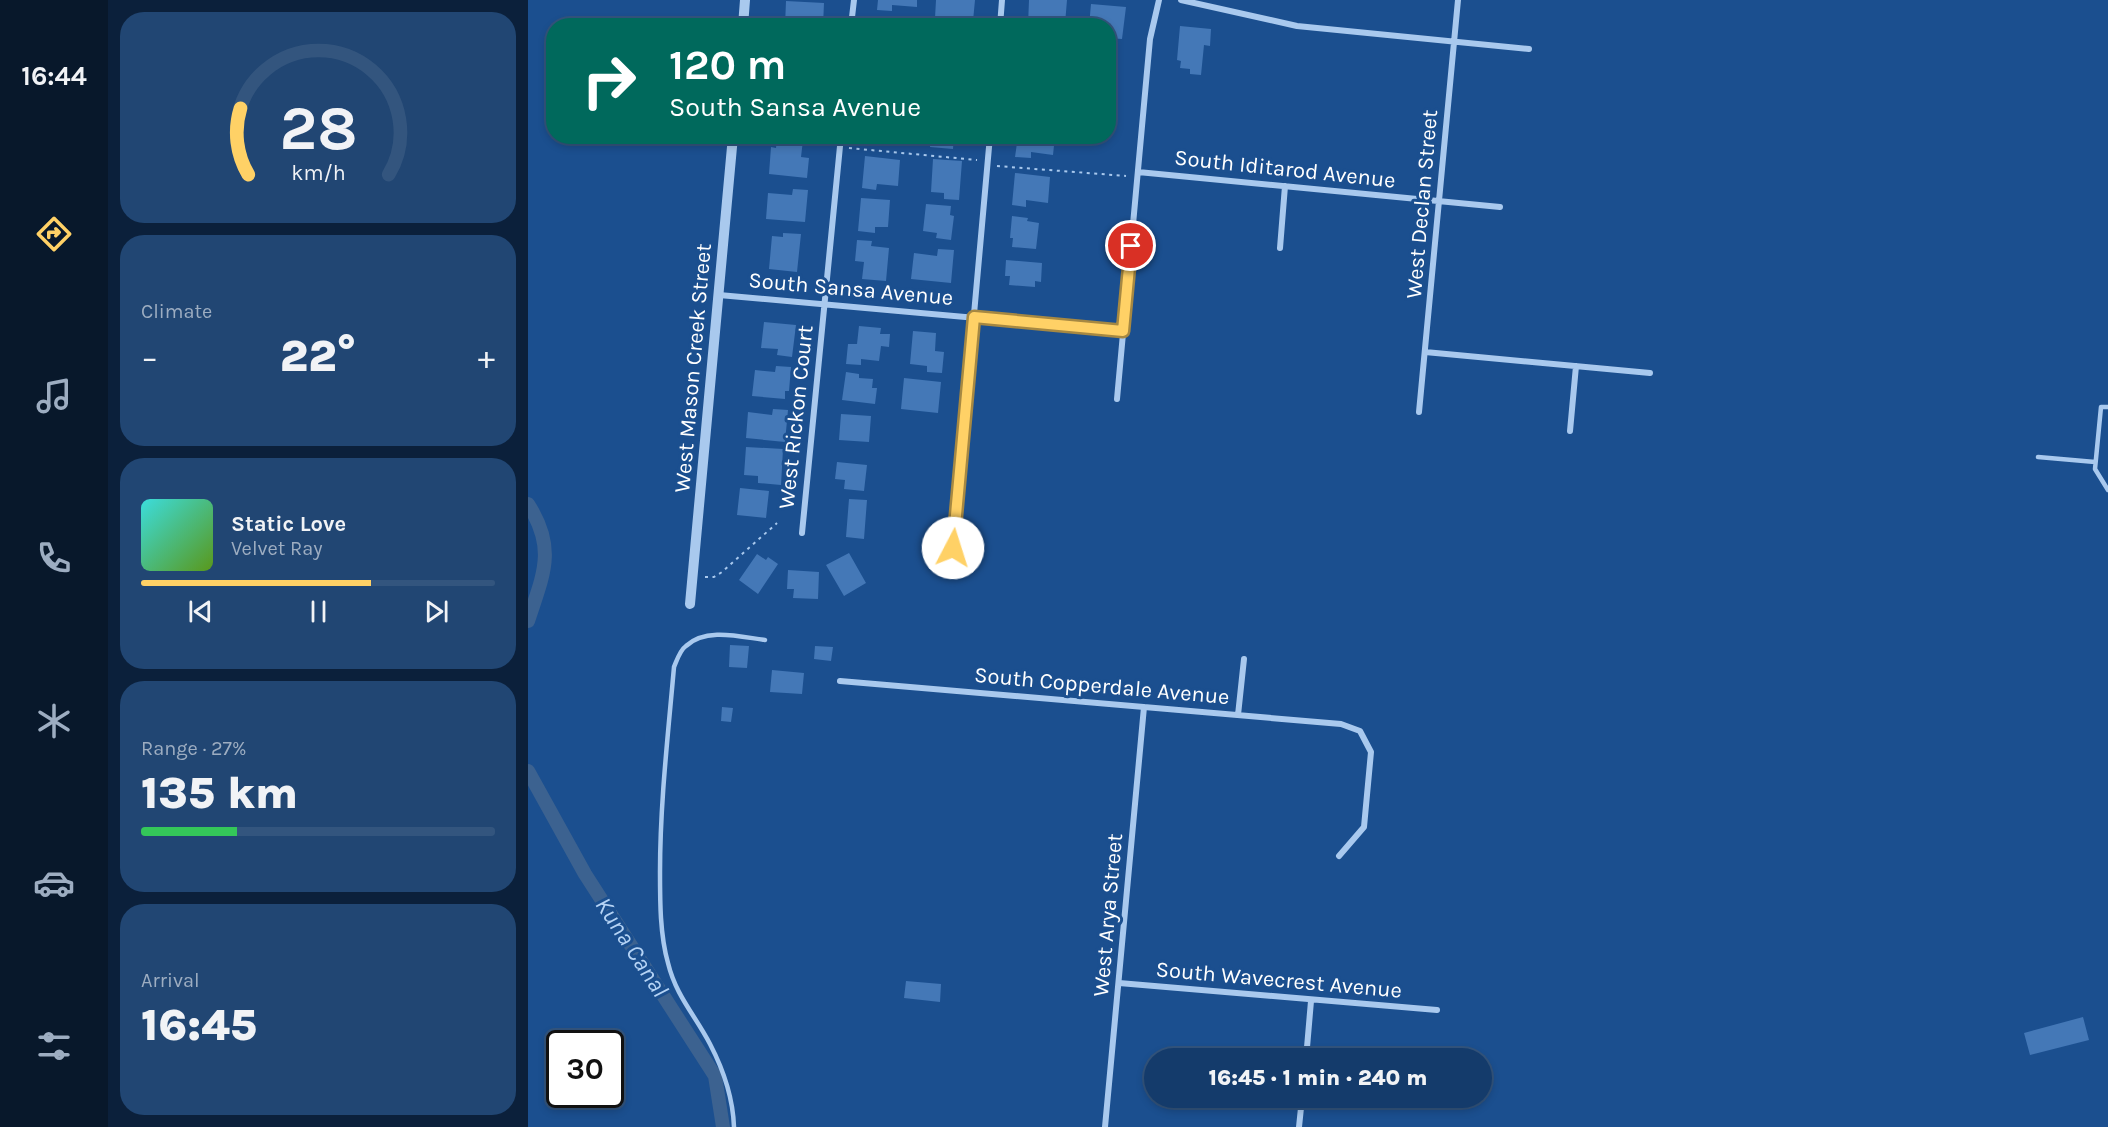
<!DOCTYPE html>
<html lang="en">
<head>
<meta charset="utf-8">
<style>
  :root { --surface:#143b6b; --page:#214673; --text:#f1f3f6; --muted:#9dadc1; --line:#33557e; --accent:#ffd166 }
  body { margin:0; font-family:Karla,sans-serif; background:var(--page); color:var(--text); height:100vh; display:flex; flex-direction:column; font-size:22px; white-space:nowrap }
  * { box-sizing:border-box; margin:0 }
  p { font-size:20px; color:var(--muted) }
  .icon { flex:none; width:33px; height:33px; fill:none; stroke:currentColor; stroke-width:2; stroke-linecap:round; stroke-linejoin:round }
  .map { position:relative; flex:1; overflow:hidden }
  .panel { display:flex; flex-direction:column; gap:12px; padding:12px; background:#0b203b; width:420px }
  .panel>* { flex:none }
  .banner { position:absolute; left:18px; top:18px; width:570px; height:126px; border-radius:24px; box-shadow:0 3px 9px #0003,0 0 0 2px var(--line); background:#00695c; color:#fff; overflow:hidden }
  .speed { position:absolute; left:18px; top:1030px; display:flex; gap:12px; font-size:30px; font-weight:700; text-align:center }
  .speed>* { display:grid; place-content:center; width:78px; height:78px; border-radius:50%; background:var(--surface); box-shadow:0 3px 9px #0003,0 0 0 2px var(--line); line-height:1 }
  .speed .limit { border:3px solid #111; border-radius:9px; background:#fff; color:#111 }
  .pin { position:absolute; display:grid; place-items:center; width:51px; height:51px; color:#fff; margin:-26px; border:3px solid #fff; border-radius:50%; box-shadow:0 2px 6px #0007 }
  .me { position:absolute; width:66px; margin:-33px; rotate:5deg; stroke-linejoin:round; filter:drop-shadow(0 0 4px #0008) }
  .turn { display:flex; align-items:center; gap:21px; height:126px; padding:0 24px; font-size:27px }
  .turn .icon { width:78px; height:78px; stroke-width:2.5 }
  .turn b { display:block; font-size:42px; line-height:51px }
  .big { font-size:45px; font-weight:800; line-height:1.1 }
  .panel .card { flex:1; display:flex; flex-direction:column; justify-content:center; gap:9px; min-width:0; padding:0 21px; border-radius:24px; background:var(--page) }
  .panel .dial { align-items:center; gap:0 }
  .dial svg { height:156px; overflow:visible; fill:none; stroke:var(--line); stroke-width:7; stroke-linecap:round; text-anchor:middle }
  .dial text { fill:var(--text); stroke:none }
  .song { display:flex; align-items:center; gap:18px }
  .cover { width:72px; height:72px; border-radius:9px; background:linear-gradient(135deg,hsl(180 70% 55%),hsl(90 70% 35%)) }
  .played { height:6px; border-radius:3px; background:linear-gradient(90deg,var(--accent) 65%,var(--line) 65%) }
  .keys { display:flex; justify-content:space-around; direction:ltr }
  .heat { display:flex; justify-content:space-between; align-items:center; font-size:33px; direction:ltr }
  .charge { height:9px; border-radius:4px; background:linear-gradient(90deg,#34c759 27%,var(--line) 0) }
  .trip { position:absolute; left:616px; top:1048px; width:348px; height:60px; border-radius:30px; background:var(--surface); box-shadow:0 3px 9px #0003,0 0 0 2px var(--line); font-weight:800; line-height:60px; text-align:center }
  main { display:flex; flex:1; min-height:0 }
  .menu { display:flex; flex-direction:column; width:108px; justify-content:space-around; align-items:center; background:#08182b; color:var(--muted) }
  .menu .icon { width:42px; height:42px }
  .menu .current { color:var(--accent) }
  .menu b { font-size:27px; color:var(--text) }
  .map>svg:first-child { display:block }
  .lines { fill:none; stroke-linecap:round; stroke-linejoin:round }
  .canal { stroke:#3c6290; stroke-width:14 }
  .building { fill:#4478b7 }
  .path { stroke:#a9c9ee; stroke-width:2; stroke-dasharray:3 4.5; stroke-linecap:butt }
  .service { stroke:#a9c9ee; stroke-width:4.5 }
  .minor { stroke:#a9c9ee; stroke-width:6 }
  .tertiary { stroke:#a9c9ee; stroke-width:10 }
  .route-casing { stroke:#a68842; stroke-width:15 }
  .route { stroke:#ffd166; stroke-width:10 }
  .labels { text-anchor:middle; stroke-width:6; stroke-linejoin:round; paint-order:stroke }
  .street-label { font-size:22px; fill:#fff; stroke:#1b4f8f }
  .water-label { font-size:24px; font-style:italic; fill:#b5d3f5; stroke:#1b4f8f }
</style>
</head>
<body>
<main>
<nav class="menu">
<b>16:44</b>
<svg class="icon current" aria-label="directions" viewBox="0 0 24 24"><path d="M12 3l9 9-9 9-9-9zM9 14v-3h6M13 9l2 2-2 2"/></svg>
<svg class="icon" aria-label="music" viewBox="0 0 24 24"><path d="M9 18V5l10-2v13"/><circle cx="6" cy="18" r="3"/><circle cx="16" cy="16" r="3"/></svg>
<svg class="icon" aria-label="phone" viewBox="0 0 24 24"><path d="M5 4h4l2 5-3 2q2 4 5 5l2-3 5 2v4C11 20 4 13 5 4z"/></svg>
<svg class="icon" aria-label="climate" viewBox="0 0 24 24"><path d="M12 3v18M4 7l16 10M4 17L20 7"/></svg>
<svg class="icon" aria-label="car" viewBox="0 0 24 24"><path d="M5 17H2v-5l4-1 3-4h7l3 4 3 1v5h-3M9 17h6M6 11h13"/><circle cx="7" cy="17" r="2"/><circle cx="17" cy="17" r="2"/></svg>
<svg class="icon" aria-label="filters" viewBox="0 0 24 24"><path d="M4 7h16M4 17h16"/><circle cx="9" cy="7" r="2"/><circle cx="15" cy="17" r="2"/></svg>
</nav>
<section class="panel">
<div class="card dial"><svg viewBox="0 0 100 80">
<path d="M14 69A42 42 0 1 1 86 69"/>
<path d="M14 69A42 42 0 0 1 10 35" stroke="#ffd166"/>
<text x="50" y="56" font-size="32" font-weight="700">28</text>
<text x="50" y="72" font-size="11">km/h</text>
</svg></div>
<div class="card"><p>Climate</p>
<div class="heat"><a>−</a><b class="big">22°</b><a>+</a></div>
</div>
<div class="card">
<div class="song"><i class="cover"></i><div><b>Static Love</b><p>Velvet Ray</p></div></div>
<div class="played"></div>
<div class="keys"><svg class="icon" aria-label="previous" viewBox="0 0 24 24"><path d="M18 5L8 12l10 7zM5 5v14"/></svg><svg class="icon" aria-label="pause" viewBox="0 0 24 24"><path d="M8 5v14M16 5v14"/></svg><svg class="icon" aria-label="next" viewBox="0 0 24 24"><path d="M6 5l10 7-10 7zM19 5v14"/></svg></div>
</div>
<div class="card"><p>Range · 27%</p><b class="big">135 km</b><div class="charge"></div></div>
<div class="card"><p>Arrival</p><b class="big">16:45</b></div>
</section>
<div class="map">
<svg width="1580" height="1127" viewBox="0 0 1580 1127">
  <rect width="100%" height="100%" fill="#1b4f8f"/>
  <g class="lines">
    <path class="canal" d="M0,504c29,45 15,71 0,117
      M0,771l57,103 130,202 8,51"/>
  </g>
  <path class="building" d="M350,0h39v7l-25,-2v6l-15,-1z
    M408,0h39l-2,21 -38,-3z
    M501,0h38l-2,24 -22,-1 -1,3h-14z
    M258,1l38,2 -1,23h-38z
    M563,4l35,3 -4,32 -13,-1 -1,-12h-19z
    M652,26l31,3 -1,17 -6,-1 -3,30 -11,-1v-5l-10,-1 1,-7 -4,-1z
    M338,136h37v7l-37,-4z
    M403,136h23l-1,13 -23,-2z
    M490,136h37l-2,19 -22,-3v6l-16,-1z
    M249,138l26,2 -2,17 8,1 -2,20 -38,-4 2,-27 5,1z
    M337,156l35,4 -2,26 -21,-2 -1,6 -14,-2z
    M405,159l29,2 -3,39 -15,-1v-6l-13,-1z
    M487,173l35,4 -2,26 -22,-3v7l-14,-2z
    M265,189l15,1 -3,32 -39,-3 2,-26 24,2z
    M333,198l29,2 -2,27h-13v6l-17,-2z
    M398,204l25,2 -1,9 4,1 -3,24 -15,-2 1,-5 -14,-2z
    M484,216l16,2 -1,3 12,2 -3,26 -24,-2 1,-9h-3z
    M255,233l18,1 -4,38 -28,-3 3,-33 11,1z
    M329,240l15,1 -1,5 18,2 -3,33 -24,-2 2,-17 -9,-1z
    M410,249l16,1 -3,33 -40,-4 3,-26 23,3z
    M478,260l36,3 -1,19 -6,-1v6l-26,-2 1,-9h-5z
    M236,322l32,3 -4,32 -15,-2 1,-6 -17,-1z
    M331,326l22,2 -1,6h10l-1,13 -8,-1 -2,15 -18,-2v6l-15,-1 2,-20h9z
    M385,331l23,2 -1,18 9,1 -2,21 -15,-1v-6l-17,-2z
    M248,366l15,1 -2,24h-4v8l-33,-3 3,-26 20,2z
    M318,372l13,2v4l14,1 -1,9h5l-2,16 -33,-4z
    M376,378l37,4 -3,31 -37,-4z
    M245,409l15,1 -3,32 -39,-4 2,-26 24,3z
    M313,414l30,2 -2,26 -30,-2z
    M218,447l37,2 -2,36 -23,-2v-7l-14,-1z
    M309,462l30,3 -3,26 -20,-2 1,-9 -10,-1z
    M212,488l29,3 -3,27 -29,-3z
    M321,499l18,1 -3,39 -18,-2z
    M321,553l17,30 -22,13 -18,-31z
    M229,554l9,6 2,-3 10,7 -20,30 -19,-14z
    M260,570l31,2 -1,27 -25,-1 1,-9h-7z
    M202,645l19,1 -2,22 -18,-1z
    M287,646l18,1 -2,14 -17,-2z
    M244,670l32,3 -2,21 -32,-2z
    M194,707l11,1 -2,14 -10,-1z
    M378,981l35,3 -1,18 -36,-4z
    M1555,1017l6,23 -59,15 -6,-22z"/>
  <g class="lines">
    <path class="path" d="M321,148l128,12
      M469,166l129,10
      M177,577h9l8,-5 55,-49"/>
    <path class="service" d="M1580,407h-7l-6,62 13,21
      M1510,457l57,5
      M206,1127c-1,-29 -11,-58 -24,-83 -15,-29 -34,-48 -42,-81 -8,-28 -8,-61 -8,-91 0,-68 8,-137 14,-205 3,-7 6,-17 12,-21 20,-19 55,-9 79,-6"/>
    <path class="minor" d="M653,0l116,26 232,23
      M323,26l3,-26
      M472,26l2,-26
      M610,172l362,35
      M752,248l5,-62
      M191,295l404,36
      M897,352l225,21
      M589,399l33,-360 9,-39
      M891,412l39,-412
      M1042,431l6,-65
      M274,533l39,-397
      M425,548l37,-412
      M312,681l501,43 19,7 11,21 -7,75 -25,29
      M710,715l6,-56
      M591,983l318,27
      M778,1059l5,-58
      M577,1127l39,-420
      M771,1127l3,-29"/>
    <path class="tertiary" d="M215,26l2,-26
      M162,604l43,-468"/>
  </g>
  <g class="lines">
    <g class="route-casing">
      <path id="route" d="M425,548l21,-231 149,14 8,-85"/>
    </g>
    <use href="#route" class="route"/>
  </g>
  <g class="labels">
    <g class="street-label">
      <text transform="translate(757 168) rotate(6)" y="8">South Iditarod Avenue</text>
      <text transform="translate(893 204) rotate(-85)" y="8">West Declan Street</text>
      <text transform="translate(323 288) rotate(5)" y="8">South Sansa Avenue</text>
      <text transform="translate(164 368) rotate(-85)" y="8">West Mason Creek Street</text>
      <text transform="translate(267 417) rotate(-84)" y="8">West Rickon Court</text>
      <text transform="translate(574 685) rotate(5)" y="8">South Copperdale Avenue</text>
      <text transform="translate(579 915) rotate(-85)" y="8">West Arya Street</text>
      <text transform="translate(751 979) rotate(5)" y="8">South Wavecrest Avenue</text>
    </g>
    <g class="water-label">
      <text transform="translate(104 947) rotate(57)" y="8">Kuna Canal</text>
    </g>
  </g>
</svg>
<div class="speed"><div class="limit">30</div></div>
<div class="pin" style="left:603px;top:246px;background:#d93025"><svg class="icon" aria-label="arrive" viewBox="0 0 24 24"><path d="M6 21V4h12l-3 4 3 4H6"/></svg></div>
<svg class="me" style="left:425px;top:548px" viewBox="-20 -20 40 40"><circle r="19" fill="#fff"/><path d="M0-13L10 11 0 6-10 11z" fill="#ffd166"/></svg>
<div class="trip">16:45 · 1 min · 240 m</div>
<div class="banner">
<div class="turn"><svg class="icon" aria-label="right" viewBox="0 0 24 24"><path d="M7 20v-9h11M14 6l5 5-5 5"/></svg><div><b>120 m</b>South Sansa Avenue</div></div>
</div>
</div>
</main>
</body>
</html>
